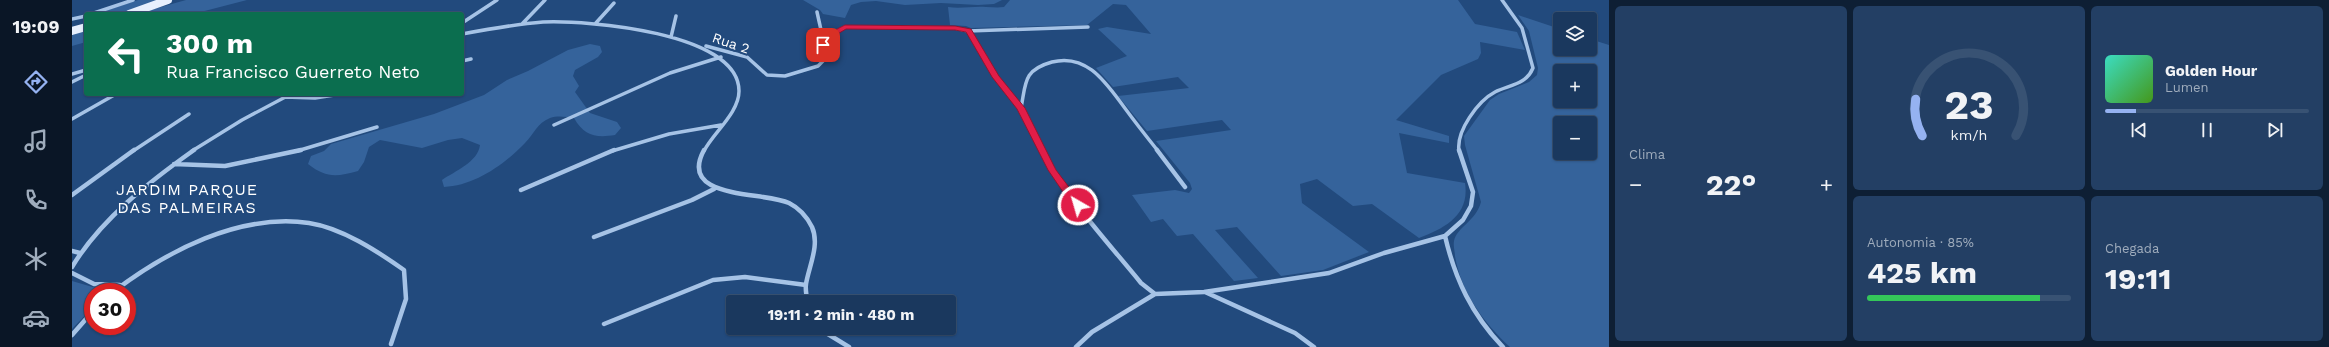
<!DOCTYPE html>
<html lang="pt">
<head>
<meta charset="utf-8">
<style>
  :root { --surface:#1a385e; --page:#233f64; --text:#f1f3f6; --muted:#9facbc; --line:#385273; --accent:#95b2f1 }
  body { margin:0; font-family:"Work Sans",sans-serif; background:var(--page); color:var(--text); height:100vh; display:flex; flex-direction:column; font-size:15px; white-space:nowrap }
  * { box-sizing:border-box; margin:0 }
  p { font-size:13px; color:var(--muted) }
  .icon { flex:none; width:22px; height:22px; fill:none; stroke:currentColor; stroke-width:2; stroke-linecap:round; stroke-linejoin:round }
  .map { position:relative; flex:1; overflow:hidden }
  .drawer { display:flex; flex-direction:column; gap:6px; padding:6px; background:#0e1f34; width:720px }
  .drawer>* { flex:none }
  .hud { position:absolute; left:12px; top:12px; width:380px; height:84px; border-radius:4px; box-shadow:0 1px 3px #0004,0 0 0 1px var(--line); background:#0b6e4f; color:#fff; overflow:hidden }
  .fabs { position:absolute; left:1481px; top:12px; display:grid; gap:8px }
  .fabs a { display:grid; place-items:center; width:44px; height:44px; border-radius:4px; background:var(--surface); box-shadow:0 1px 3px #0004,0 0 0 1px var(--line); font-size:20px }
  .speed { position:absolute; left:12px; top:283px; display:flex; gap:8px; font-size:20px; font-weight:700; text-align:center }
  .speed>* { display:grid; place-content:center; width:52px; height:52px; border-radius:50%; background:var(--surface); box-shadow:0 1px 3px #0004,0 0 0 1px var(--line); line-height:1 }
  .speed .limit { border:6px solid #d22; background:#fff; color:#111 }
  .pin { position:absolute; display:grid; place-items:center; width:34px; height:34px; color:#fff; margin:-17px; border-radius:8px; box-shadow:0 2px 6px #0006 }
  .me { position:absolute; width:44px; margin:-22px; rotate:322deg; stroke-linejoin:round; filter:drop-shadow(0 0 3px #0008) }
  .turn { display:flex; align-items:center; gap:14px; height:84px; padding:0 16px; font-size:18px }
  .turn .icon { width:52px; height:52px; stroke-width:2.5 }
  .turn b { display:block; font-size:28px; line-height:34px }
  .big { font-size:30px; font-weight:700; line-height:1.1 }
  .drawer .widget { flex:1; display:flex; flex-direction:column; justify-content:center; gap:6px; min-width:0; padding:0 14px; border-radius:6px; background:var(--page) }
  .drawer .dial { align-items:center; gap:0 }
  .dial svg { height:104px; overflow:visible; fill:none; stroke:var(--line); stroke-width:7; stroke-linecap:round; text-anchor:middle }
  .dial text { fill:var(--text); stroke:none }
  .song { display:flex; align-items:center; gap:12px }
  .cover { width:48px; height:48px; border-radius:6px; background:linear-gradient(135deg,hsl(170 70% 55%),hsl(100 70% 35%)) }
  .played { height:4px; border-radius:2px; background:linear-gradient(90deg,var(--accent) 15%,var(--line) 15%) }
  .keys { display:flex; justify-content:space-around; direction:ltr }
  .heat { display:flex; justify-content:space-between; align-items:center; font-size:22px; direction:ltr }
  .charge { height:6px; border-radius:3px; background:linear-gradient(90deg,#34c759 85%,var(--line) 0) }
  .drawer .tiles { flex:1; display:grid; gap:6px; grid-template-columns:repeat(3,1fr) }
  .widget:first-child { grid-row:span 2 }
  .trip { position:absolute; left:654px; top:295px; width:230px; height:40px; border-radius:4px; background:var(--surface); box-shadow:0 1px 3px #0004,0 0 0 1px var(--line); font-weight:700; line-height:40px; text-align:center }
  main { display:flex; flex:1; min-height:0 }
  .tabs { display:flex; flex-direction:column; width:72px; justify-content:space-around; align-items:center; background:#0a1626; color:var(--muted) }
  .tabs .icon { width:28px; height:28px }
  .tabs .selected { color:var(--accent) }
  .tabs b { font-size:18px; color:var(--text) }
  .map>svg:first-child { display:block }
  .green { fill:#35639b; fill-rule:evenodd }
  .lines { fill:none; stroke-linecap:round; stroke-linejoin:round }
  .minor-far1 { stroke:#a6c3e6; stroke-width:3.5 }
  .minor { stroke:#a6c3e6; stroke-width:4.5 }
  .primary { stroke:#e7effd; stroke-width:8 }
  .route { fill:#e11d48; stroke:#92132f }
  .labels { text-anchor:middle; stroke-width:4; stroke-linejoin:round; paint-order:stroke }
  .street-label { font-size:14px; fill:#fff; stroke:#224a7d }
  .quarter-label { font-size:16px; letter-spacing:1px; fill:#fff; stroke:#224a7d }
</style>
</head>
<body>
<main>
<nav class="tabs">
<b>19:09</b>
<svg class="icon selected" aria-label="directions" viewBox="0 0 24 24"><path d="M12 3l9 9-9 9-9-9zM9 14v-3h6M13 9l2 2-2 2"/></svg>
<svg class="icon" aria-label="music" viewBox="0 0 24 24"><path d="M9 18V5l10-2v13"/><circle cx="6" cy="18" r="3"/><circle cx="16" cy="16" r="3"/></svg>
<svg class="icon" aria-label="phone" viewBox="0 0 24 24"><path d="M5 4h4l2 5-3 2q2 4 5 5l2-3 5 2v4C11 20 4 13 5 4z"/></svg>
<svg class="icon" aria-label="climate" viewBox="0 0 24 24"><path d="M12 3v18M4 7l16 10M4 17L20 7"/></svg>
<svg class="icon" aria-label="car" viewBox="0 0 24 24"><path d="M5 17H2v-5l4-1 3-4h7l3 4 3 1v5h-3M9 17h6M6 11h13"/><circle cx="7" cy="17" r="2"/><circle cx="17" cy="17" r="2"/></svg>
</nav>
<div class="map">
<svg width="1537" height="347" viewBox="0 0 1537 347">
  <rect width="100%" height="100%" fill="#224a7d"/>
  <path class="green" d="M66,0h23l-41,14h-24z
    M114,0h61l-54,14h-57z
    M731,0h199l-8,4 -16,1 -37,-2 -36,2 -29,-4 -15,1 -10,3 -6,13 -22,-4 -3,-4z
    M938,0h448l17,24 42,8 8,18 -45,-8 1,11 -3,6 -37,16 -45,45 53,16v7l-50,-10 8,40 58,10c5,32 -20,45 -46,55l-47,-34 -19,2 -36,-27 -17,5 2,19 67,49 -46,18 -42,6 -44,-49 -22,3 43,48 -24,3 -41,-47 -16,2 -14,-17 -12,3 -19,-27 43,-5 14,3 3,-4 -2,-6 -34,-42 75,-11 -9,-10 -75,11 -29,-35 71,-8 -11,-11 -65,10 -17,-19 31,-12 -29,-27 9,-2 44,7 -25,-29 -13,-1 -26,21 -116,3 -5,-2 -16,-1 -2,-18c13,2 25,-1 38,0 6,0 11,1 18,0z
    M1446,15l42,14v20h30v-10l19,6v302h-99c-26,-24 -49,-55 -55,-91 0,-4 -2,-10 -1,-15 3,-14 22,-20 27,-39l-16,-57 -1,-9 26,-36 9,-6 30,-12 8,-7 1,-7 -9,-37zM1488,71h30v30h-30zM1488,123h30v30h-30z
    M14,29v13l-14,4v-13z
    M518,44l10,2 2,6 -4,5 -23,13 -2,6 6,10 -4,6 15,21 27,9 4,6 -6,7c-19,3 -31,1 -41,-17 -7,-1 -16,-3 -24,0 -13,5 -16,16 -25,25 -21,22 -51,43 -81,44l-2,-7c13,-9 36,-18 38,-35l-18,-7 -14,2 -26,8 -42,-8 -11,7 -5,15 -6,9c-22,6 -32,7 -50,-7l3,-8 13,-5 7,-7 103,-30 50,-19 23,-15 21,-9 40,-21z
    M0,281l31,9 2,2h-12v15l-21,22z"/>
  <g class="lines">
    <path class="minor-far1" d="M19,14l42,-14
      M0,19l14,-3
      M390,23l35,-23
      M450,24l23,-24
      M523,24l19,-21
      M896,31l28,46 25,31 21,43
      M390,34c27,-5 54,-10 81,-12 43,-2 196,10 196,69 0,22 -26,42 -35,60
      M599,37l5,-21
      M751,45l10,-12 12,-6 110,1 13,3 120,-4
      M634,46l41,11 20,18 18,1 33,-10 9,-9 -10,-45
      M390,61l9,-2
      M0,74l14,-4
      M0,82l14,-7
      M212,97l31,1 26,-4
      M949,108c5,-25 2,-38 31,-46 35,-9 54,21 72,45 11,15 22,29 34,44
      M0,119l44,-25
      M482,125l116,-52 51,-16
      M61,151l56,-37
      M120,151l50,-31 49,-26
      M225,151l80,-24
      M540,151l57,-17 52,-9
      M1387,151c-3,-20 19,-50 36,-59 14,-7 31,-7 38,-24l-11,-40 -20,-28"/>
    <path class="minor" d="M632,150c-27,50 59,41 85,53 10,5 18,14 23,24 8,18 -3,39 -6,57 -1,6 1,12 1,18
      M970,150c25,49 64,90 99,133l14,11
      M1085,150l28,37
      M102,164l51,2 76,-16
      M449,190l93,-40
      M0,195l62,-45
      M1373,236c10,43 27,79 58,111
      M522,237l98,-37 22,-11
      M0,251l8,2
      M0,267c29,-48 77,-85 122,-117
      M0,273l22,11 26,1
      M41,292c54,-41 126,-79 196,-69 33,5 68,28 95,47l2,29 -15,45
      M1133,292l90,41 19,14
      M532,324l109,-44 32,-3 61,8
      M746,328l31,19
      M0,335l21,-24
      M1004,347l16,-15 63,-38 49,-2 125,-19 55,-20 61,-17 18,-16 8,-14 2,-14 -14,-42"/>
    <path class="primary" d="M57,14l39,-14
      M0,31l14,-4"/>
  </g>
  <path class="route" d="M773,25l110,1 16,3 28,47 26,32 31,62 25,33v5h-7l-26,-38 -31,-61 -25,-32 -26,-45 -11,-2 -109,-1 -10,6 -11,11h-5v-3l11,-11z"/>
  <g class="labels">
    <g class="street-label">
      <text transform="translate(659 43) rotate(19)" y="5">Rua 2</text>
    </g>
    <g class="quarter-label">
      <text x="115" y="195">JARDIM PARQUE<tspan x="115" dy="18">DAS PALMEIRAS</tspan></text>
    </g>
  </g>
</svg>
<div class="fabs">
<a><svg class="icon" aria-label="layers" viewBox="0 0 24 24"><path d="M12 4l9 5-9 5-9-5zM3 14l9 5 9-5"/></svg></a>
<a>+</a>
<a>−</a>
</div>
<div class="speed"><div class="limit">30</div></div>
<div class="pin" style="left:751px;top:45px;background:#d93025"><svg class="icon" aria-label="arrive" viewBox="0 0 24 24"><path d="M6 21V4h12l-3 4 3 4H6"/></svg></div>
<svg class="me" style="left:1006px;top:205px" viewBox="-20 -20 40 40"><circle r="17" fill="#e11d48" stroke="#fff" stroke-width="3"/><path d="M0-11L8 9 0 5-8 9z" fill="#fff"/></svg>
<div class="trip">19:11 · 2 min · 480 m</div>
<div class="hud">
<div class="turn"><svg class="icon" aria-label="left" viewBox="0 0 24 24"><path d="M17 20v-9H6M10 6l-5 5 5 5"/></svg><div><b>300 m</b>Rua Francisco Guerreto Neto</div></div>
</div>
</div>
<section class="drawer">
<div class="tiles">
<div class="widget"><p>Clima</p>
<div class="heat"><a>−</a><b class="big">22°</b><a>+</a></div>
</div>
<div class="widget dial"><svg viewBox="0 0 100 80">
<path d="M14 69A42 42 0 1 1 86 69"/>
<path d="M14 69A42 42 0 0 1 9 41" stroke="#95b2f1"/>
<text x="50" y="56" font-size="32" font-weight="700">23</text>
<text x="50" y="72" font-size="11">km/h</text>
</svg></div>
<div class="widget">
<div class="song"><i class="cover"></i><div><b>Golden Hour</b><p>Lumen</p></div></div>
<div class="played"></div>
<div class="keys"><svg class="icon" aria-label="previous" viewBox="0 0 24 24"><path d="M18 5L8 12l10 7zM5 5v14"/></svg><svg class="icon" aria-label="pause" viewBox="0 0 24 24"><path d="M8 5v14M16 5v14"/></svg><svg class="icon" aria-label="next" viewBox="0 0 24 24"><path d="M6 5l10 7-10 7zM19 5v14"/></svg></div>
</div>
<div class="widget"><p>Autonomia · 85%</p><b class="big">425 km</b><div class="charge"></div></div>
<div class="widget"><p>Chegada</p><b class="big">19:11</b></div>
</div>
</section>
</main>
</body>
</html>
